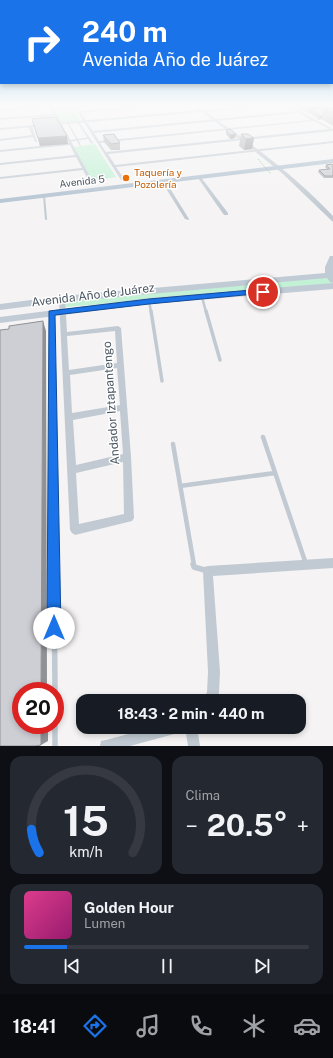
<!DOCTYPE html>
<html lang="es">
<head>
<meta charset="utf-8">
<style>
  :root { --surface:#171b24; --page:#242831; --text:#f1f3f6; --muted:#9ea1a6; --line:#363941; --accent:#1a73e8 }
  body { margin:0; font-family:"Public Sans",sans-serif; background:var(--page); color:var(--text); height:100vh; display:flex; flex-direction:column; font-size:15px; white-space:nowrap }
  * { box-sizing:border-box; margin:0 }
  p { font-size:13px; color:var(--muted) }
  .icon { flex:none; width:22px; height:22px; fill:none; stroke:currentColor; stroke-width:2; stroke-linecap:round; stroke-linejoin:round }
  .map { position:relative; height:746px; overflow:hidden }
  .details { display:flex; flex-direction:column; gap:10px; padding:10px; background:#0d0f14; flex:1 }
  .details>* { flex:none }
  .hud { position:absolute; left:0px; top:0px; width:333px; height:84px; box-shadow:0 2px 6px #0003; background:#1a73e8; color:#fff; overflow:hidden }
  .speed { position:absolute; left:12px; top:682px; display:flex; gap:8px; font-size:20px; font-weight:700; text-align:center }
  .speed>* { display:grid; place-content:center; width:52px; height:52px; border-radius:50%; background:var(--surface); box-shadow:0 2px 6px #0003; line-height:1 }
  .speed .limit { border:6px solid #d22; background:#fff; color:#111 }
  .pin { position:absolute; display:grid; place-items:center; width:34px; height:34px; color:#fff; margin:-17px; border:2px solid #fff; border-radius:50%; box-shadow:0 1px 4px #0007 }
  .me { position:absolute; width:44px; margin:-22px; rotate:0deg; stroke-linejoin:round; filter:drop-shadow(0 0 3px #0008) }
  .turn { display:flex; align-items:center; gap:14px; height:84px; padding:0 16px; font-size:18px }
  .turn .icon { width:52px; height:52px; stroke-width:2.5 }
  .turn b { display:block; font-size:28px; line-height:34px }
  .big { font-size:30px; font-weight:700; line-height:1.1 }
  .details .widget { flex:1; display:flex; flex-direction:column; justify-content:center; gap:6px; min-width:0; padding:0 14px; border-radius:12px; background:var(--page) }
  .details .dial { align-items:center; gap:0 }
  .dial svg { height:104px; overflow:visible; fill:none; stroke:var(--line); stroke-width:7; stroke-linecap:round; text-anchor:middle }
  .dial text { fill:var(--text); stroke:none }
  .song { display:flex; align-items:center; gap:12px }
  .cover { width:48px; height:48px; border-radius:6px; background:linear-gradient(135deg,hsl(330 70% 55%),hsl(320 70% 35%)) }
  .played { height:4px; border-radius:2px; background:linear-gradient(90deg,var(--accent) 15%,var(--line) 15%) }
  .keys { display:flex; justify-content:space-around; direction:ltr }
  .heat { display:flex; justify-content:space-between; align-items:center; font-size:22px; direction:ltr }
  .details .tiles { flex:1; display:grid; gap:10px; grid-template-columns:1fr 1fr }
  .widget:last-child { grid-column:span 2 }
  .trip { position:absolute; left:76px; top:694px; width:230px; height:40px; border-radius:12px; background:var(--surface); box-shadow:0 2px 6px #0003; font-weight:700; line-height:40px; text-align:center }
  .tabs { display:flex; height:64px; justify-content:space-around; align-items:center; background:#090b0e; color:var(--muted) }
  .tabs .icon { width:28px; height:28px }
  .tabs .active { color:var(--accent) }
  .tabs b { font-size:18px; color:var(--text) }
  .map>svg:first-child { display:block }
  .green { fill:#c3f1d5 }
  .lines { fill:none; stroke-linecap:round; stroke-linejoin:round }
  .service-far5 { stroke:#c1cad2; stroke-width:1.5 }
  .service-far4 { stroke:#c1cad2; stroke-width:2 }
  .service-far3 { stroke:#c1cad2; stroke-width:2.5 }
  .service-far2 { stroke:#c1cad2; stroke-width:3.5 }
  .service-far1 { stroke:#c1cad2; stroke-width:4.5 }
  .service { stroke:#c1cad2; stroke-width:5.5 }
  .minor { fill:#c1cad2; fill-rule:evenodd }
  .tertiary { fill:#c1cad2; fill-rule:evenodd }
  .secondary { fill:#c1cbd6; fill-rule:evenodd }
  .primary { fill:#b3c2d1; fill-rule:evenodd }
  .path-bridge { stroke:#7ad0a6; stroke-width:1; stroke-dasharray:1.5 1; stroke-linecap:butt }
  .wall { fill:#b0b2b7 }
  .shaded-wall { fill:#909195 }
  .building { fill:#cdcfd5; stroke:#909195 }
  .route { fill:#1a73e8; stroke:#114b97 }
  .food-dot { fill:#e8710a; stroke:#fff; stroke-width:1.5 }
  .labels { text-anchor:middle; stroke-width:3; stroke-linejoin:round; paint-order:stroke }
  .far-food-label { font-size:10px; fill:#c56008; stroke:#fff; text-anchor:start }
  .far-street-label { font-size:10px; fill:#4a5661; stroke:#fff }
  .street-label { font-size:12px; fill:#4a5661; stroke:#fff }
</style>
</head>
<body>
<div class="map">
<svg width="333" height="746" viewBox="0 0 333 746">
  <rect width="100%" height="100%" fill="#f5f3f3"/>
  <path class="green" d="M71,106l10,15 -20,2 -8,-15z
    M95,144l21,33 -24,4 -18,-34z
    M327,275l6,10 -267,22 -1,-2 2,-4z"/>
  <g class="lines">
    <path class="service-far5" d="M78,122l14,21
      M68,123l12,22
      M69,141l20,-3"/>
    <path class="service-far4" d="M44,196l2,23"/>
    <path class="service-far3" d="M202,297l4,15
      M149,301l2,11"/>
    <path class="service-far2" d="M151,311l11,70
      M206,311l14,49
      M51,313l1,110"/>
    <path class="service-far1" d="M52,422l2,143
      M263,437l43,127
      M173,444l21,121
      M180,486l95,-13"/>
    <path class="service" d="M54,564l1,127
      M193,564l1,3 14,4
      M55,725v21"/>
    <path class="minor" d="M49,105l3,1 42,78 -1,1h-2l-8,-15 -83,9v-2l82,-9 -6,-11 -76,8v-2l75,-8 -5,-10 -70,7v-2l69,-7 -15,-27 -54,4v-2l53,-4 -3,-7 -50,4v-2z
      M73,105h3l3,6 71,-6h14l-83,8 12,18 204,-20 -11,-6h3l44,24v2l-225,23 7,11 218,-24v2l-217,24 9,13 -2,1 -2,-1zM299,113l12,7 -212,21 -5,-8zM314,121l15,8 -223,23 -6,-9z
      M30,125l2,1 5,16h-2l-2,-5 -33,4v-2l32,-4 -4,-9z
      M198,176h2l28,37v2h-4l-26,-37z
      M163,181l3,1 23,37v1l-4,-1 -23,-37z
      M62,297l3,2 2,33 51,-6 3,2 10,129 3,61 -2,3 -57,14 -3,-2 -2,-3 -11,-231zM115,331l2,32 -48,7 -2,-34zM117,368l3,37 -48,8 -2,-38zM120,411l3,43 -47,11 -3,-45zM123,462l1,52 -45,10 -3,-51z
      M333,558v10l-120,8 7,96 -1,21 -4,8h-12l4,-9 1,-20 -5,-101 1,-4 4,-1z
      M154,727h30l-2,4 -4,2 -48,13h-30l1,-5 5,-1z
      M185,727h12l3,19h-12z"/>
    <path class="tertiary" d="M192,105h5l6,5 66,-5 -63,7c45,31 89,64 127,104v6l-50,-48 -35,-28 -46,-34 -202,18v-2l199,-18z"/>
    <path class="secondary" d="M330,256h3v27l-3,-1 -3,-4 -265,24 -62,8v-6l62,-8 263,-23v-6z
      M333,283v6l-184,15 -149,19v-6l149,-19z"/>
    <path class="primary" d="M333,159v4l-333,40v-4z"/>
    <path class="path-bridge" d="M258,159l13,15"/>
  </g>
  <path class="wall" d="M293,105h40v21l-12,-7 -2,1 -9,-7h1h-2z
    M32,119l36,25 -28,2 -6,-19z
    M226,130l9,8 -5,1 -4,-5z
    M241,134l13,4 -2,11 -8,1 -5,-4z
    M103,135l17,8v7h-9l-7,-8z
    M326,165h7v13h-9l-6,-6 1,-2 8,-1 -2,-2z"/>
  <path class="shaded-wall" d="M325,105h5l-1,5 -5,-1 -13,1v3h-2l1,-6z
    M323,115l-2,4 -2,1 1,-4z
    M236,134l-1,4 -5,1v-4z
    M67,136l1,8 -28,2 -2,-8z
    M254,138l-2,11 -8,1 2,-11z
    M43,321l3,10 1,360h-6z
    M41,725h7v16l-7,4z"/>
  <path class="building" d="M306,105h19l-15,2z
    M325,107l3,2h-4l-1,6 -3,1 -9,-6z
    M333,108v5l-9,-4z
    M56,117l11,19 -29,2 -6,-19z
    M230,129l6,5 -6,1 -4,-5z
    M114,134l6,9 -9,1 -8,-9z
    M241,134h7l6,4 -8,1z
    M332,164l1,1v11h-8l-6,-6 11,-1 -4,-4z
    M43,321l-2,370h-20v34h20v20l-6,1h-35v-416l9,-1v-3z"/>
  <linearGradient id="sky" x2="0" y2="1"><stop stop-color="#85c3ea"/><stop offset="0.5" stop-color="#fafafa"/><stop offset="1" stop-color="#fafafa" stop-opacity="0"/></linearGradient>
  <rect width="333" height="210" fill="url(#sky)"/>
  <path class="route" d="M263,289l4,3 -2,1 -116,11 -94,11 6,313 -2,5 -5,2 -5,-2 -2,-5 2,-317 100,-12z"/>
  <circle class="food-dot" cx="126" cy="178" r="4"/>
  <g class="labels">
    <g class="far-food-label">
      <text x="134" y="176">Taquería y<tspan x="134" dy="12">Pozolería</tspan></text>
    </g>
    <g class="far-street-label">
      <text transform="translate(82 181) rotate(-7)" y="4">Avenida 5</text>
    </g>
    <g class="street-label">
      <text transform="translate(93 295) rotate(-7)" y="4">Avenida Año de Juárez</text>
      <text transform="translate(111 403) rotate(-94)" y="4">Andador Iztapantengo</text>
    </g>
  </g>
</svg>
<div class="speed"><div class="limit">20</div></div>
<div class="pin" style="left:263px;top:292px;background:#d93025"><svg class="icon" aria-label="arrive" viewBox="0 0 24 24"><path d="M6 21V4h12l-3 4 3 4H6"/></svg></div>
<svg class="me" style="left:54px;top:628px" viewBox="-20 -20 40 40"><circle r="19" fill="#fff"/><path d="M0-13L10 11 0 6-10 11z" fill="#1a73e8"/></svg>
<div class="trip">18:43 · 2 min · 440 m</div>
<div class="hud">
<div class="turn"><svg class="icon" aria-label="right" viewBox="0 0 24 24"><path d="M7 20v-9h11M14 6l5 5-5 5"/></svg><div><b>240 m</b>Avenida Año de Juárez</div></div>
</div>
</div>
<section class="details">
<div class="tiles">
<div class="widget dial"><svg viewBox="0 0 100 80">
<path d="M14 69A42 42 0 1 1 86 69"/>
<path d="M14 69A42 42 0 0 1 8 51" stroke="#1a73e8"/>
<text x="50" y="56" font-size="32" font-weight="700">15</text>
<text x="50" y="72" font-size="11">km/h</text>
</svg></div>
<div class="widget"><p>Clima</p>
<div class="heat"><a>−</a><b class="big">20.5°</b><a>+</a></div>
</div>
<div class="widget">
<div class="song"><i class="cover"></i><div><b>Golden Hour</b><p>Lumen</p></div></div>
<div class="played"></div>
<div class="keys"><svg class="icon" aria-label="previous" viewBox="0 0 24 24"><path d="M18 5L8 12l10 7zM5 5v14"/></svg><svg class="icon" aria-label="pause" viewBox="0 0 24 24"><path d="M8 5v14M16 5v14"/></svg><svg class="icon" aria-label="next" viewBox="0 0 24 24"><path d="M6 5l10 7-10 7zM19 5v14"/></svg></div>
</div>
</div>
</section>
<nav class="tabs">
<b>18:41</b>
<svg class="icon active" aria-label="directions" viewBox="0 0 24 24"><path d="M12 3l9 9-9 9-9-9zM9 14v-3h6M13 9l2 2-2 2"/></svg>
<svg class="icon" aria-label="music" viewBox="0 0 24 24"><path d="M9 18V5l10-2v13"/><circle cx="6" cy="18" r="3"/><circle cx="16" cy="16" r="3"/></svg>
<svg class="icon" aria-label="phone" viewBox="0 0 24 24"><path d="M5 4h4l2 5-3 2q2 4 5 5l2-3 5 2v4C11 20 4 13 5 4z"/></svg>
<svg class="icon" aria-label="climate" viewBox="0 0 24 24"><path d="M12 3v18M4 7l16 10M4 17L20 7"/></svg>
<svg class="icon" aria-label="car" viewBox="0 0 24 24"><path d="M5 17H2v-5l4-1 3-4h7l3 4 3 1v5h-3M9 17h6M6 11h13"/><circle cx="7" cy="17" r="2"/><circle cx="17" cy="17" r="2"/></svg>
</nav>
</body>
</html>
